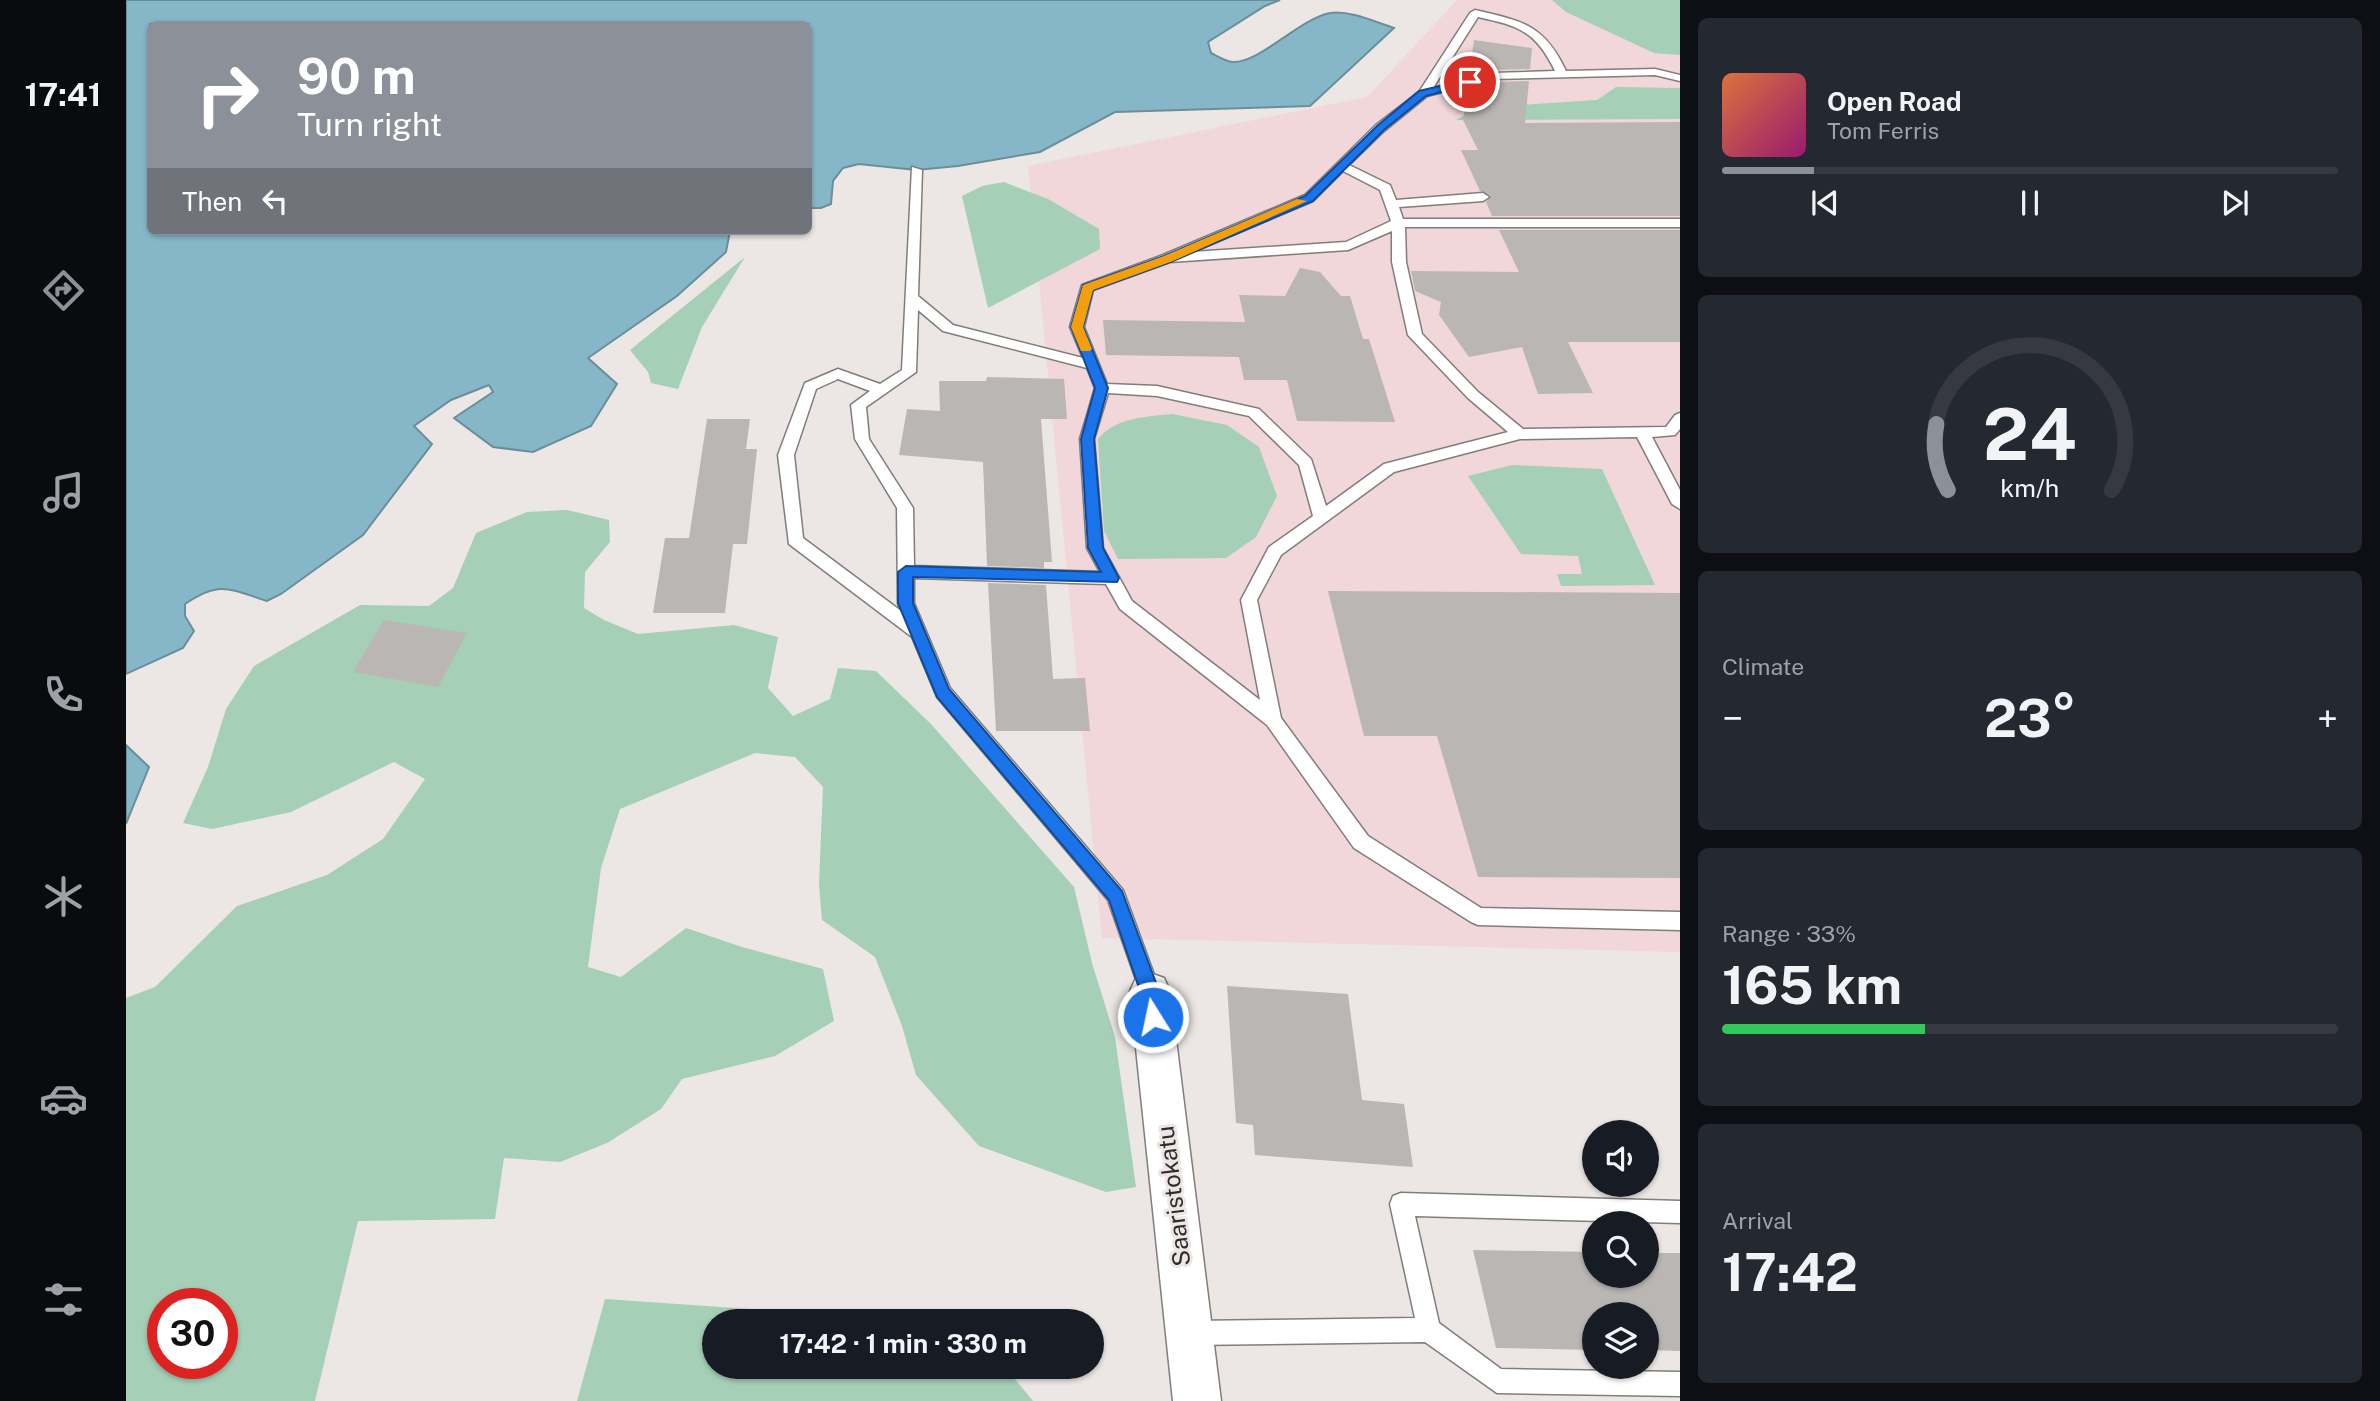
<!DOCTYPE html>
<html lang="en">
<head>
<meta charset="utf-8">
<style>
  :root { --surface:#171b24; --page:#242831; --text:#f1f3f6; --muted:#9ea1a6; --line:#363941; --accent:#8c9099 }
  body { margin:0; font-family:"Public Sans",sans-serif; background:var(--page); color:var(--text); height:100vh; display:flex; flex-direction:column; font-size:26px; white-space:nowrap }
  * { box-sizing:border-box; margin:0 }
  p { font-size:23px; color:var(--muted) }
  .icon { flex:none; width:38px; height:38px; fill:none; stroke:currentColor; stroke-width:2; stroke-linecap:round; stroke-linejoin:round }
  .map { position:relative; flex:1; overflow:hidden }
  .details { display:flex; flex-direction:column; gap:18px; padding:18px; background:#0d0f14; width:700px }
  .details>* { flex:none }
  .hud { position:absolute; left:21px; top:21px; width:665px; height:214px; border-radius:10px; box-shadow:0 2px 5px #0004; background:#8c9099; color:#fff; overflow:hidden }
  .fabs { position:absolute; left:1456px; top:1120px; display:grid; gap:14px }
  .fabs a { display:grid; place-items:center; width:77px; height:77px; border-radius:50%; background:var(--surface); box-shadow:0 2px 5px #0004; font-size:35px }
  .speed { position:absolute; left:21px; top:1288px; display:flex; gap:14px; font-size:35px; font-weight:700; text-align:center }
  .speed>* { display:grid; place-content:center; width:91px; height:91px; border-radius:50%; background:var(--surface); box-shadow:0 2px 5px #0004; line-height:1 }
  .speed .limit { border:10px solid #d22; background:#fff; color:#111 }
  .pin { position:absolute; display:grid; place-items:center; width:60px; height:60px; color:#fff; margin:-30px; border:4px solid #fff; border-radius:50%; box-shadow:0 2px 7px #0007 }
  .me { position:absolute; width:77px; margin:-38px; rotate:350deg; stroke-linejoin:round; filter:drop-shadow(0 0 5px #0008) }
  .turn { display:flex; align-items:center; gap:24px; height:147px; padding:0 35px; font-size:32px }
  .turn .icon { width:91px; height:91px; stroke-width:2.5 }
  .turn b { display:block; font-size:49px; line-height:60px }
  .then { display:flex; align-items:center; height:66px; padding:0 35px; background:#0003; gap:14px; font-size:26px }
  .big { font-size:52px; font-weight:700; line-height:1.1 }
  .details .widget { flex:1; display:flex; flex-direction:column; justify-content:center; gap:10px; min-width:0; padding:0 24px; border-radius:10px; background:var(--page) }
  .details .dial { align-items:center; gap:0 }
  .dial svg { height:182px; overflow:visible; fill:none; stroke:var(--line); stroke-width:7; stroke-linecap:round; text-anchor:middle }
  .dial text { fill:var(--text); stroke:none }
  .song { display:flex; align-items:center; gap:21px }
  .cover { width:84px; height:84px; border-radius:10px; background:linear-gradient(135deg,hsl(20 70% 55%),hsl(320 70% 35%)) }
  .played { height:7px; border-radius:4px; background:linear-gradient(90deg,var(--accent) 15%,var(--line) 15%) }
  .keys { display:flex; justify-content:space-around; direction:ltr }
  .heat { display:flex; justify-content:space-between; align-items:center; font-size:38px; direction:ltr }
  .charge { height:10px; border-radius:5px; background:linear-gradient(90deg,#34c759 33%,var(--line) 0) }
  .trip { position:absolute; left:576px; top:1309px; width:402px; height:70px; border-radius:35px; background:var(--surface); box-shadow:0 2px 5px #0004; font-weight:700; line-height:70px; text-align:center }
  main { display:flex; flex:1; min-height:0 }
  .menu { display:flex; flex-direction:column; width:126px; justify-content:space-around; align-items:center; background:#090b0e; color:var(--muted) }
  .menu .icon { width:49px; height:49px }
  .menu .selected { color:var(--accent) }
  .menu b { font-size:32px; color:var(--text) }
  .map>svg:first-child { display:block }
  .industrial { fill:#f1d6da }
  .green { fill:#a5cfb6; fill-rule:evenodd }
  .water { fill:#85b7c8; stroke:#6b8e99; stroke-width:2 }
  .building { fill:#bab6b4 }
  .lines { fill:none; stroke-linecap:round; stroke-linejoin:round }
  .lane-casing { stroke:#817d7b; stroke-width:3 }
  .street-casing { stroke:#817d7b; stroke-width:3 }
  .lane { fill:#fff; fill-rule:evenodd }
  .street { fill:#fff; fill-rule:evenodd }
  .route { fill:#1a73e8; stroke:#114b97; stroke-width:2 }
  .slow { fill:#f59e0b }
  .labels { text-anchor:middle; stroke-width:6; stroke-linejoin:round; paint-order:stroke }
  .near-street-label { font-size:24px; fill:#2f2d2c; stroke:#ece7e5 }
</style>
</head>
<body>
<main>
<nav class="menu">
<b>17:41</b>
<svg class="icon selected" aria-label="directions" viewBox="0 0 24 24"><path d="M12 3l9 9-9 9-9-9zM9 14v-3h6M13 9l2 2-2 2"/></svg>
<svg class="icon" aria-label="music" viewBox="0 0 24 24"><path d="M9 18V5l10-2v13"/><circle cx="6" cy="18" r="3"/><circle cx="16" cy="16" r="3"/></svg>
<svg class="icon" aria-label="phone" viewBox="0 0 24 24"><path d="M5 4h4l2 5-3 2q2 4 5 5l2-3 5 2v4C11 20 4 13 5 4z"/></svg>
<svg class="icon" aria-label="climate" viewBox="0 0 24 24"><path d="M12 3v18M4 7l16 10M4 17L20 7"/></svg>
<svg class="icon" aria-label="car" viewBox="0 0 24 24"><path d="M5 17H2v-5l4-1 3-4h7l3 4 3 1v5h-3M9 17h6M6 11h13"/><circle cx="7" cy="17" r="2"/><circle cx="17" cy="17" r="2"/></svg>
<svg class="icon" aria-label="filters" viewBox="0 0 24 24"><path d="M4 7h16M4 17h16"/><circle cx="9" cy="7" r="2"/><circle cx="15" cy="17" r="2"/></svg>
</nav>
<div class="map">
<svg width="1554" height="1401" viewBox="0 0 1554 1401">
  <rect width="100%" height="100%" fill="#ece7e5"/>
  <path class="industrial" d="M1331,0h146l77,18v934l-578,-14 -74,-772 339,-69z"/>
  <path class="green" d="M1426,0h128v55l-26,-2 -88,-41z
    M1490,87l64,1v31l-224,1 11,-6 37,-8 93,-6z
    M878,182l44,17 51,30 1,20 -112,59 -26,-112 20,-10z
    M619,257l-43,70 -24,62 -27,-6 -3,-11 -18,-22z
    M1046,414l55,11 32,22 18,49 -21,41 -30,21 -108,1 -14,-28 -6,-92c18,-22 48,-22 74,-25z
    M1386,465l90,4 53,116 -94,1 -4,-12h25l-4,-18 -57,-2 -53,-78z
    M441,510l42,10 1,22 -25,30 -1,36 20,12 34,14 96,-9 44,12 -10,51 25,28 37,-17 8,-31 38,3 55,53 143,163 18,76 23,74 21,150 -30,5 -127,-46 -63,-71 -14,-49 -27,-69 -53,-37 -3,-36 4,-97 -28,-30 -40,-4 -135,56 -19,59 -13,99 33,10 65,-49 56,19 81,22 11,52 -59,35 -93,23 -21,30 -54,34 -47,19 -56,-4 -9,61 -137,2 -43,180h-189v-403l29,-11 82,-81 90,-31 56,-36 42,-60 -31,-17 -103,50 -79,17 -29,-6 25,-56 18,-58 28,-43 106,-61 69,1 24,-18 23,-55 51,-21zM37,1304h59v59h-59z
    M479,1299l173,12 51,10h-115v46h291l28,34h-456z"/>
  <path class="water" d="M0,0h1154l-15,6 -57,36 3,11c6,3 14,8 21,9 27,2 67,-43 98,-49 20,-3 45,9 64,15l-84,78 -195,6 -75,40 -82,14 -42,4 -57,-6 -16,4 -10,13 -2,23 -10,4h-12l-1,-184h-658v207h580l-4,21 -49,44 -89,62 29,26 -26,42 -58,26 -40,-5 -39,-29 39,-26 -4,-7 -38,15 -37,26 18,18 -69,91 -82,59 -14,7c-38,-12 -47,-21 -82,3v12l9,15 -11,17 -57,26z
    M0,745l23,22 -23,57z"/>
  <path class="building" d="M1348,40l58,8 -2,21 -37,1 -24,6z
    M1403,81l-4,42 155,-1v94h-188l-6,-14 5,-6 -11,-5 -19,-41h17l-15,-30 5,-32 25,-6z
    M1373,230h181v112h-112l25,51 -55,1 -16,-47 -53,10 -30,-42 2,-13 -26,-11 -4,-20 108,1z
    M1174,268l20,4 21,24h9l13,43h6l26,83 -98,-1 -10,-41h-43l-5,-23 -133,-2 -3,-35 142,2 -6,-27 46,1z
    M861,377l77,2 3,40h-26l11,143h-8v6l-57,-2 -4,-104 -84,-7 8,-46 33,2 -1,-30h47z
    M581,419h43l-4,30h11l-10,95h-14l-8,69h-72l12,-75h24z
    M862,583l58,2 7,94 32,-1 5,53h-94z
    M1202,591l352,2v285l-202,-1 -41,-141h-73z
    M258,620l83,13 -29,54 -85,-15z
    M1101,986l121,8 14,106 42,4 9,63 -158,-12 -2,-30 -17,-2z
    M1347,1250l121,2v24h53v-23h33v98l-33,-1v-36h-53v36l-98,-2z"/>
  <g class="lines">
    <g class="lane-casing">
      <path id="lane" d="M1349,10c47,11 69,14 91,61l89,-2 25,6v6l-25,-6 -162,4 -66,17 -43,35 -35,34 41,20 6,15 87,-7 6,4 -6,4 -84,6 4,12h277v8h-275l1,35 16,72 56,58 45,37 143,-2 9,-12 5,-2v16l-5,6 -23,2 28,53v19l-8,-5 -35,-67 -117,2 -126,33 -113,83 -24,45 24,118 87,118 113,72 199,4v18l-202,-5 -7,-3 -117,-74 -87,-123 -147,-116 -14,-25 -192,-6v25l36,85 173,202 37,101 -3,7 -7,2 -7,-2 -3,-7 -32,-91 -171,-203 -25,-60 -123,-93 -11,-89 27,-72 33,-14 42,15 22,-14 10,-203 10,3 -4,126 35,29 130,33 -13,-31 12,-42 81,-30 142,-60 71,-70 43,-33 51,-79zM1352,17c41,9 58,14 77,54l-62,2 -60,15zM1217,171l37,19 11,31 -45,21 -154,10 121,-51zM1266,231v31l16,73 60,63 40,34 -124,32 -58,42 -15,-47 -52,-50 -102,-23 -50,-2 -23,-57 9,-37 77,-28 178,-12zM792,310l25,21 144,37 8,20 -15,51 7,109 13,24 -186,-6 -1,-58 -44,-69 -3,-32 50,-35zM712,379l32,12 -19,14 4,34 42,69 1,95 3,8 -98,-73 -9,-83 22,-66zM982,393l49,3 92,20 50,49 14,51 -44,31 -28,53 19,100 -128,-99 -29,-53 -9,-109z
        M1275,1193l279,8v22l-265,-7 24,107 62,46 179,3v24l-183,-3 -72,-51 -235,3 -8,-4 -4,-8 4,-8 8,-4 225,-3 -25,-114 3,-8z"/>
    </g>
    <g class="street-casing">
      <path id="street" d="M1024,973l14,5 6,13 51,410h-48l-43,-410 6,-13z"/>
    </g>
    <use href="#lane" class="lane"/>
    <use href="#street" class="street"/>
  </g>
  <path class="route" d="M1344,79l5,3 -2,2 -47,12 -42,34 -71,71 -140,60 -80,29 -10,37 25,61 -14,51 9,109 16,30 -2,4 -204,-5v26l36,86 173,202 37,100 3,26 -3,6 -6,3 -7,-3 -6,-32 -31,-91 -172,-203 -39,-94v-31l8,-6 195,6 -13,-24 -7,-109 14,-51 -24,-61 12,-42 81,-29 141,-60 72,-70 42,-35z"/>
  <path class="slow" d="M1171,199l10,2 -134,60 -80,29 -10,37 9,22 -2,2h-9l-10,-24 12,-42 81,-29z"/>
  <g class="labels">
    <g class="near-street-label">
      <text transform="translate(1048 1196) rotate(-97)" y="8">Saaristokatu</text>
    </g>
  </g>
</svg>
<div class="fabs">
<a><svg class="icon" aria-label="sound" viewBox="0 0 24 24"><path d="M4 9h4l5-4v14l-5-4H4zM17 9q2 3 0 6"/></svg></a>
<a><svg class="icon" aria-label="search" viewBox="0 0 24 24"><circle cx="10" cy="10" r="6"/><path d="M15 15l6 6"/></svg></a>
<a><svg class="icon" aria-label="layers" viewBox="0 0 24 24"><path d="M12 4l9 5-9 5-9-5zM3 14l9 5 9-5"/></svg></a>
</div>
<div class="speed"><div class="limit">30</div></div>
<div class="pin" style="left:1344px;top:82px;background:#d93025"><svg class="icon" aria-label="arrive" viewBox="0 0 24 24"><path d="M6 21V4h12l-3 4 3 4H6"/></svg></div>
<svg class="me" style="left:1027px;top:1017px" viewBox="-20 -20 40 40"><circle r="17" fill="#1a73e8" stroke="#fff" stroke-width="3"/><path d="M0-11L8 9 0 5-8 9z" fill="#fff"/></svg>
<div class="trip">17:42 · 1 min · 330 m</div>
<div class="hud">
<div class="turn"><svg class="icon" aria-label="right" viewBox="0 0 24 24"><path d="M7 20v-9h11M14 6l5 5-5 5"/></svg><div><b>90 m</b>Turn right</div></div>
<div class="then">Then<svg class="icon" aria-label="left" viewBox="0 0 24 24"><path d="M17 20v-9H6M10 6l-5 5 5 5"/></svg></div>
</div>
</div>
<section class="details">
<div class="widget">
<div class="song"><i class="cover"></i><div><b>Open Road</b><p>Tom Ferris</p></div></div>
<div class="played"></div>
<div class="keys"><svg class="icon" aria-label="previous" viewBox="0 0 24 24"><path d="M18 5L8 12l10 7zM5 5v14"/></svg><svg class="icon" aria-label="pause" viewBox="0 0 24 24"><path d="M8 5v14M16 5v14"/></svg><svg class="icon" aria-label="next" viewBox="0 0 24 24"><path d="M6 5l10 7-10 7zM19 5v14"/></svg></div>
</div>
<div class="widget dial"><svg viewBox="0 0 100 80">
<path d="M14 69A42 42 0 1 1 86 69"/>
<path d="M14 69A42 42 0 0 1 9 40" stroke="#8c9099"/>
<text x="50" y="56" font-size="32" font-weight="700">24</text>
<text x="50" y="72" font-size="11">km/h</text>
</svg></div>
<div class="widget"><p>Climate</p>
<div class="heat"><a>−</a><b class="big">23°</b><a>+</a></div>
</div>
<div class="widget"><p>Range · 33%</p><b class="big">165 km</b><div class="charge"></div></div>
<div class="widget"><p>Arrival</p><b class="big">17:42</b></div>
</section>
</main>
</body>
</html>
